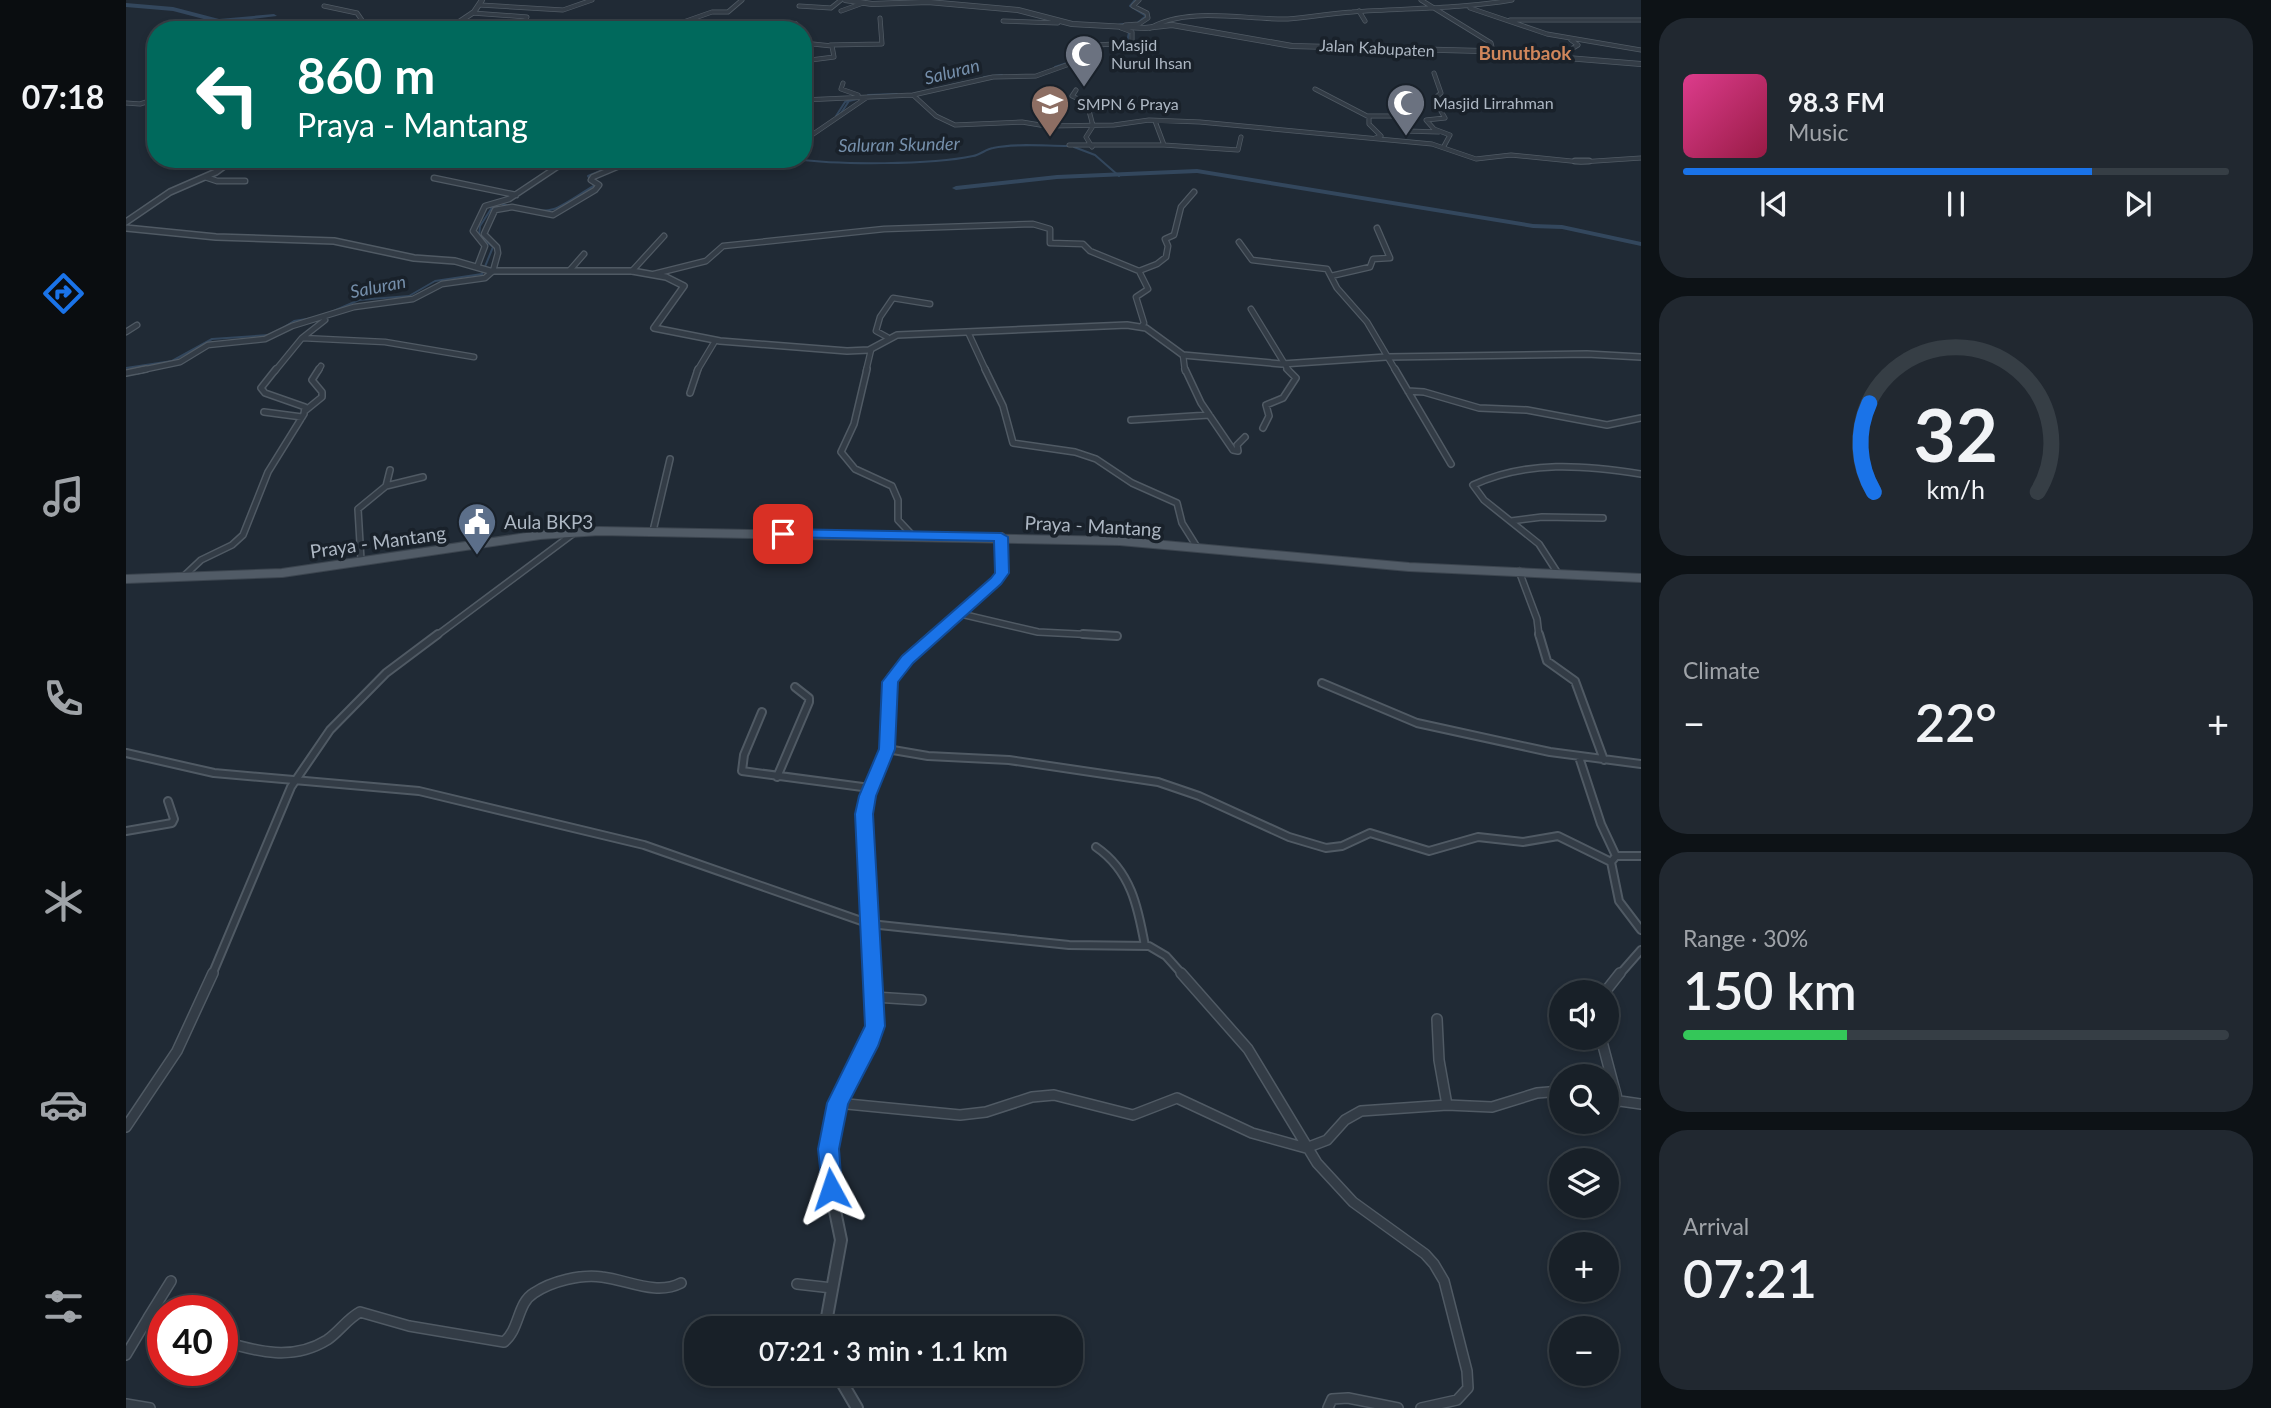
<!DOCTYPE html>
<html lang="en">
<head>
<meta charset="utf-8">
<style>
  :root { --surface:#182028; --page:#212830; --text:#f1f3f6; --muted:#9fa3a8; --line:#363e45; --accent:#1a73e8 }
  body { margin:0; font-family:Lato,sans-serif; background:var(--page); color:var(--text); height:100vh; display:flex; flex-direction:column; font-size:26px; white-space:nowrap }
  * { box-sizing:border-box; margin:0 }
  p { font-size:23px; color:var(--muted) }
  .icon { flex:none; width:38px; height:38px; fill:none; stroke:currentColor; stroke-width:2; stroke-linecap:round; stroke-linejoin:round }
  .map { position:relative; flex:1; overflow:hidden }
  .sheet { display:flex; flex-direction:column; gap:18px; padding:18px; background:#0d1216; width:630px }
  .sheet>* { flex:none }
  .hud { position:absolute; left:21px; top:21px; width:665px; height:147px; border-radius:28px; box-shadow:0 4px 10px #0003,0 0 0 2px var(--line); background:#00695c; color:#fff; overflow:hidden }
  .controls { position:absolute; left:1423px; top:980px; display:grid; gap:14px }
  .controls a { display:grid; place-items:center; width:70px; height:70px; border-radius:50%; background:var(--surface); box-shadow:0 4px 10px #0003,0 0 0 2px var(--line); font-size:35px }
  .speed { position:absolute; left:21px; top:1295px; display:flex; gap:14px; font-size:35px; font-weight:700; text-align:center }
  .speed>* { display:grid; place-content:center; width:91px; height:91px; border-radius:50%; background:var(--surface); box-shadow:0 4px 10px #0003,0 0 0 2px var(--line); line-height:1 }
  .speed .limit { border:10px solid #d22; background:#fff; color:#111 }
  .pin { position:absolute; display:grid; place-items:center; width:60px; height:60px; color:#fff; margin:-30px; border-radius:14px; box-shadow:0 4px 10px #0006 }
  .me { position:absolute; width:77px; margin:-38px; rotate:355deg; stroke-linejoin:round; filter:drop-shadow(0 0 5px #0008) }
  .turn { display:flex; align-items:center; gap:24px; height:147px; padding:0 35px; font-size:32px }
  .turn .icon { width:91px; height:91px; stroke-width:2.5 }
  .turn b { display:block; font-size:49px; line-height:60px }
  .big { font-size:52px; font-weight:600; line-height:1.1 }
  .sheet .widget { flex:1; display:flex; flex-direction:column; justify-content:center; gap:10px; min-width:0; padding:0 24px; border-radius:28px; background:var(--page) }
  .sheet .dial { align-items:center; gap:0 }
  .dial svg { height:182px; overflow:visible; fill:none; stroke:var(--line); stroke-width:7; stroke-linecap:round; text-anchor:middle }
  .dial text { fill:var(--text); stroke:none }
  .song { display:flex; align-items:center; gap:21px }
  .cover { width:84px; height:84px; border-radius:10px; background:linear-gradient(135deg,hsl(330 70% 55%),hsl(340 70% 35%)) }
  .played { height:7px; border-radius:4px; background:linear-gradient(90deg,var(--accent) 75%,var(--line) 75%) }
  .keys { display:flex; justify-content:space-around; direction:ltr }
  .heat { display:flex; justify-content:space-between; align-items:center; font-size:38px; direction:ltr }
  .charge { height:10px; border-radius:5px; background:linear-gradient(90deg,#34c759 30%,var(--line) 0) }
  .trip { position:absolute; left:558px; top:1316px; width:399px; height:70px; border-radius:28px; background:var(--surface); box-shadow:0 4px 10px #0003,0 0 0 2px var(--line); font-weight:600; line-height:70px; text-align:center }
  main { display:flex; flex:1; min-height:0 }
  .dock { display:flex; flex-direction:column; width:126px; justify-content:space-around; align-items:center; background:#0a0d10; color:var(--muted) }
  .dock .icon { width:49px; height:49px }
  .dock .active { color:var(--accent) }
  .dock b { font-size:32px; color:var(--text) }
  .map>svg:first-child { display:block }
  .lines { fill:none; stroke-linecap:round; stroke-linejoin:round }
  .stream { stroke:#33475d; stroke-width:2 }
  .river { fill:#33475d; fill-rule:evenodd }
  .minor-far4-casing { stroke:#505a64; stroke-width:5 }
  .minor-far3-casing { stroke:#505a64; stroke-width:7 }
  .minor-far2-casing { stroke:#505a64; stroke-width:8 }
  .minor-far1-casing { stroke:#505a64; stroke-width:10 }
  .minor-casing { stroke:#505a64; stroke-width:12 }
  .tertiary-far4-casing { stroke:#505a64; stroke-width:6 }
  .tertiary-far3-casing { stroke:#505a64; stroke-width:8 }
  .tertiary-far2-casing { stroke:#505a64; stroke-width:10 }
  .tertiary-far1-casing { stroke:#505a64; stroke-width:12 }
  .tertiary-casing { stroke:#505a64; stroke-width:14 }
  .primary-casing { stroke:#3c454f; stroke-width:10 }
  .minor-far4 { stroke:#333c46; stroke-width:3.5 }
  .minor-far3 { stroke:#333c46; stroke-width:4.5 }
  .minor-far2 { stroke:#333c46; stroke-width:5 }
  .minor-far1 { stroke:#333c46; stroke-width:6 }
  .minor { stroke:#333c46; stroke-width:9 }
  .tertiary-far4 { stroke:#333c46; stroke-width:4.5 }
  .tertiary-far3 { stroke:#333c46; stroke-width:5 }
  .tertiary-far2 { stroke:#333c46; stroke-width:7 }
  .tertiary-far1 { stroke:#333c46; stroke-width:9 }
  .tertiary { stroke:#333c46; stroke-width:10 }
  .primary { stroke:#515b66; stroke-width:8 }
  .route { fill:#1a73e8; stroke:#114b97; stroke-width:2 }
  .labels { text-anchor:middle; stroke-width:7; stroke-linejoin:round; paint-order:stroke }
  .far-poi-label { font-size:16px; fill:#adb7c3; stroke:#19212a; text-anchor:start }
  .far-street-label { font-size:16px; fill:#adb7c3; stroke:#19212a }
  .far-water-label { font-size:18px; font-style:italic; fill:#758fab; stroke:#19212a }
  .far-quarter-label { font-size:19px; font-weight:bold; fill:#cf865b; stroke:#19212a }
  .poi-label { font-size:19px; fill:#adb7c3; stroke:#19212a; text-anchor:start }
  .street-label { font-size:19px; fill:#adb7c3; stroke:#19212a }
</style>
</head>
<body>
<main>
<nav class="dock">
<b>07:18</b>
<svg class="icon active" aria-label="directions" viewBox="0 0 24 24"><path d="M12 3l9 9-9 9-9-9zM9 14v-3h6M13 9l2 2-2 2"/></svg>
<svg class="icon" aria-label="music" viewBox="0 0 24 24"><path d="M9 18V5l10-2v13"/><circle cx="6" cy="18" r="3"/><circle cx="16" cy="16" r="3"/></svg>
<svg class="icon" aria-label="phone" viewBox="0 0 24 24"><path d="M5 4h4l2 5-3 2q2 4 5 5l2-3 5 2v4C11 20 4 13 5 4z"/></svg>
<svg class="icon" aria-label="climate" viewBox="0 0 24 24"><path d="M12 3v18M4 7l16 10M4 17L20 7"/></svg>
<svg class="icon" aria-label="car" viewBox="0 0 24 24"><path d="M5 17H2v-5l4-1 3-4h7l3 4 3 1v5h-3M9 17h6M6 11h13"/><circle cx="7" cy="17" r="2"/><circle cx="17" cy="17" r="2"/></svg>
<svg class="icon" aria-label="filters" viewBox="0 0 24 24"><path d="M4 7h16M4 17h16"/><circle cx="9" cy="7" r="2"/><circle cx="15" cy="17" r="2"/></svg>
</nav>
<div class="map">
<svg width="1515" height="1408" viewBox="0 0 1515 1408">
  <rect width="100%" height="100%" fill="#202a35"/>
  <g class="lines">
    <path class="stream" d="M1009,0l-5,6 16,10 -10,8
      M987,26l10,-2
      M1001,43l2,-11
      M955,53l-6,-3 3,-7h16
      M929,67l21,-7
      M858,77l18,-2
      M825,85l14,-3
      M742,95l29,-1
      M715,113l8,-12 8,-2
      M710,116l9,-14 7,-3
      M948,147l21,8 24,21
      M669,159c43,6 136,6 178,-3 7,-1 13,-7 20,-8 23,-5 51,-2 75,-2
      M376,204c15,3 37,10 52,5 8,-2 30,-18 40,-23l-6,-10 41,-17
      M203,313l30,-13 50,-4 26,-15 47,-7 11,-27 -14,-12 1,-9 13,-20
      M157,328l11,-7 19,-3
      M0,368l46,-7 40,-22 57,-4"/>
    <path class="river" d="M0,3l47,4 46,12 55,-5 3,2 -58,7 -46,-12 -47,-4z
      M1071,169l336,55 29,1 79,17v4l-79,-17 -29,-1 -336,-55 -140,6 -101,11 -4,-2 4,-2 101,-11z"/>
    <g class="minor-far4-casing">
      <path id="minor-far4" d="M1295,0l70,43 2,8
        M354,5l83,5 29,-10
        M198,6l33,7 9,13 34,4
        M673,6l32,2 10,-8
        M1344,8l77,26 94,16
        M715,11l22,-8
        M1233,11l6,10
        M346,13l55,4 -5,8 -10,5
        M1384,20h131
        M877,21l55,2
        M999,25l14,-1 9,-6 -1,-5 -14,-7 6,-6
        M217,27l21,-5
        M559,28l-13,-2 40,-14h16l14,-12
        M995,28l11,4v11l-53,3 -1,3 11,8 -53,19 -43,1 -80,18 23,21 19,9 67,-3 24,4 68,-1 35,-5 51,2 232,22 44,15 35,-4 70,7 60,-4
        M1024,28c37,-22 96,-8 138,-9 21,-1 42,-6 64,-7 54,-4 107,-3 160,-12
        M663,30l7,-6
        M1445,40l7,5 -5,3
        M677,43l29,3 2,11 -31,4
        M704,45l52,-1 -2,-26
        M1308,73l7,20 -7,6 11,19 -19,2 8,9 16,6 -6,11
        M717,83l-2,6 17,6
        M1189,89l54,28v7l12,12 -6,2
        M950,90l-4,6 15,7 6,23 -7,11 6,10
        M677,100l110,-5
        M0,103l14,1 16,-5
        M1241,116h28
        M1280,131l33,1
        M677,141l63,-43
        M943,145h95l-9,-24
        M1038,145l74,5 3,-13
        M501,163l10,-4"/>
    </g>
    <g class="minor-far3-casing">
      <path id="minor-far3" d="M1449,161h14
        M79,177l12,4h28
        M308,178l82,17
        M1113,242l13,18 75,9 10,19 30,34 29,49
        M351,267l8,-21 -12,-15 12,-25 24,-7 51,-34
        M444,270l14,-16
        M506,271l32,-35
        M1013,271l18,-7 9,-7 2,-11 -3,-7 9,-4 7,-28 13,-15
        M528,274l52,-13 17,-15 161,-17 149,-5 17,5v14l33,1 7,7 49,20 9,18 -12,8 8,26 -2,3
        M1205,276l39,-9 3,-8 17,-1 -13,-30
        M1125,309l38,62
        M0,332l11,-7
        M842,332l18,39
        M761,337l-11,-6 4,-14 13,-19 37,6
        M176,338l23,-18
        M1057,355l2,16
        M11,371l43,-9 28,-17 57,-6 27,-13 62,-19 59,-8 29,-15 43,-6 8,-7 5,-18 -1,-6 -13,-13 11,-24 17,-3 41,8 42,-25 4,-5 -8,-5 2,-3 38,-16
        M149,371l27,-33 83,4 89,15
        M192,371l3,-5
        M571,371l18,-30
        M740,371l5,-21"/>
    </g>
    <g class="minor-far2-casing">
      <path id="minor-far2" d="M741,369l-13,55 -13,28 14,17 37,17 6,14v20l15,16
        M859,369l18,37 10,37 62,9 21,7 36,24 45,20 5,20 15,24
        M1059,369l16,34 32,47 5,1 -1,-6 8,-8
        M1269,369l56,95
        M0,373l20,-4
        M1282,391l16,1 55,16 48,2 80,15 34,-7
        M564,393l8,-24
        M180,410l16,-13v-5l-10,-12 7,-11
        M138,412l38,5
        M1005,420l78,-5
        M1137,428l6,-12 -3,-11 17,-7 13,-20 -9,-9
        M260,486l4,-16
        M1385,521l31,-4 61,1
        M527,531l17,-72
        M235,560l-3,-51 28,-23 37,-9
        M1393,571l18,48 2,17
        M1431,572l-18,-28 -55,-44 -11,-15c54,-25 111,-20 168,-11
        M58,576l17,-16 31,-15 11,-10 25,-63 36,-58 1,-7 -40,-14 -4,-5 15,-19
        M835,614l77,18 79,4
        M310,636l138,-103"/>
    </g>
    <g class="minor-far1-casing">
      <path id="minor-far1" d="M957,634l34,2
        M1413,634l8,27 28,20 29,79
        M1196,683l95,40 133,29 91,12
        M636,712l-18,43 -2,16 128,17
        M761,749l41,7 81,4 149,22 41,14 90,41 37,11 16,-2 28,-13 59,18 49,-14 45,5 35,-6 53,26 5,-6 -15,-32 -22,-67
        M0,753l88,20 205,18 225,54 226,79 199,21 80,1 17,10 17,19
        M651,777l32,-75v-4l-14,-11
        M0,831l46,-8 2,-4 -6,-18
        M970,847c35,24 42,60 49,99
        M1490,856h25
        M1485,862l8,39 22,29
        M86,975l79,-188 39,-57 56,-57 52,-39
        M1493,975l22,-25"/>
    </g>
    <g class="minor-casing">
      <path id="minor" d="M1055,973l67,76 69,114 36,39 72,52 9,10 10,17 23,90 1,17 -11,12 -36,8
        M1479,992l15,-19
        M748,997l47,3
        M1311,1019l2,41 8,45
        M1475,1038l17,64
        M1480,1099l35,5
        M711,1103l123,12 26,-3 46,-15 22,-2 79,20 44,-17 75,35 54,15 21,-8 18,-20 16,-9 86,-6 45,2 45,-14 24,-2
        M0,1127l51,-76 36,-78
        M671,1284l35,4
        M22,1318l23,-37
        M96,1341c36,11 71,20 105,-1 12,-8 20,-21 33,-28l49,14 95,16c16,-13 13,-39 30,-49 18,-12 47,-19 68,-16 26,3 54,19 79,6
        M0,1355l22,-37 15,5
        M0,1404l24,4
        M1202,1408l4,-9 16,-1 50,10"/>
    </g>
    <g class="tertiary-far4-casing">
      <path id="tertiary-far4" d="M719,0l27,4 56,-2 90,8 54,14 73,4 27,-3 120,21 190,5 159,13
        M321,30l27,-18 8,-12
        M103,163l6,-4"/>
    </g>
    <g class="tertiary-far3-casing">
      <path id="tertiary-far3" d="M0,222l44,-30 46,-20 15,-11
        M0,228l90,9 118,4 80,17 41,3 35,10h142l34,6 18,9 -30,42 66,13 127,10 22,-1 28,-15 230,-10 19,3 37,27 99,9 104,-7 201,-3 54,3"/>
    </g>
    <g class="tertiary-far2-casing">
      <path id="tertiary-far2" d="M807,636l63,-55 6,-11 -1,-33"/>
    </g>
    <g class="tertiary-far1-casing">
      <path id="tertiary-far1" d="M746,975l-8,-161 3,-18 20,-47 4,-70 16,-20 28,-25"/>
    </g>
    <g class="tertiary-casing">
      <path id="tertiary" d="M699,1328l16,-88 -13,-63 3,-45 6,-29 31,-57 7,-20 -3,-53
        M711,1374l20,34"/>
    </g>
    <g class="primary-casing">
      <path id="primary" d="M0,579l156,-6 258,-38 59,-4 521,10 289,26 232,11"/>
    </g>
    <use href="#minor-far4" class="minor-far4"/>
    <use href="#minor-far3" class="minor-far3"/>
    <use href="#minor-far2" class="minor-far2"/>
    <use href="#minor-far1" class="minor-far1"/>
    <use href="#minor" class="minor"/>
    <use href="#tertiary-far4" class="tertiary-far4"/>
    <use href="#tertiary-far3" class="tertiary-far3"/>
    <use href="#tertiary-far2" class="tertiary-far2"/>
    <use href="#tertiary-far1" class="tertiary-far1"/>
    <use href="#tertiary" class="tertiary"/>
    <use href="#primary" class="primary"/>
  </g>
  <path class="route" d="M657,529l218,4 7,4 1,36 -8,11 -88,79 -15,19 -3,67 -19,47 -3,18 12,212 -7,20 -30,58 -9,45 3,40 -3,7 -8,3 -8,-3 -5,-47 9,-46 38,-77 -10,-212 4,-18 20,-47 3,-67 20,-26 89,-78 4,-5 -1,-32 -216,-4v-6z"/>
  <defs>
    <g id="mosque-pin" transform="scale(2.0125)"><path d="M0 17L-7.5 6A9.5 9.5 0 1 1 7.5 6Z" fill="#6b7280" stroke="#19212a"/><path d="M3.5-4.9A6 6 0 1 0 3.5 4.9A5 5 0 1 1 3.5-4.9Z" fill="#fff"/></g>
    <g id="school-pin" transform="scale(2.0125)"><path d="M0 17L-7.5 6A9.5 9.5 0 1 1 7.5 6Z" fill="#8d6e63" stroke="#19212a"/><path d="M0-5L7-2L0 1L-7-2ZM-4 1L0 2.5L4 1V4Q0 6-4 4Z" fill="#fff"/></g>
    <g id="civic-pin" transform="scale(2.0125)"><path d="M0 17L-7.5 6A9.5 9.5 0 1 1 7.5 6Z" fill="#5c6f8a" stroke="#19212a"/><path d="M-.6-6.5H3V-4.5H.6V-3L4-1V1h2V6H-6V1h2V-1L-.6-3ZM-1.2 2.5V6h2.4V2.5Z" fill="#fff"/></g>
  </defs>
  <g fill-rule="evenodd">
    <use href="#mosque-pin" x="958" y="54"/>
    <use href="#mosque-pin" x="1280" y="103"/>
    <use href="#school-pin" x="924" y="104"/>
    <use href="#civic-pin" x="351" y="522"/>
  </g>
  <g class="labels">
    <g class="far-poi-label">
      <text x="985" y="51">Masjid<tspan x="985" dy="18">Nurul Ihsan</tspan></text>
      <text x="1307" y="109">Masjid Lirrahman</text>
      <text x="951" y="110">SMPN 6 Praya</text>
    </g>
    <g class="far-street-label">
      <text transform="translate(1251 48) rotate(3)" y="6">Jalan Kabupaten</text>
    </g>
    <g class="far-water-label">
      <text transform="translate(826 72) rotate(-14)" y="6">Saluran</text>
      <text transform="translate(773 145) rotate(-1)" y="6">Saluran Skunder</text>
      <text transform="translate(252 287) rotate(-11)" y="6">Saluran</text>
    </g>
    <g class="far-quarter-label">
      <text x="1399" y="60">Bunutbaok</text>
    </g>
    <g class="poi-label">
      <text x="378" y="529">Aula BKP3</text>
    </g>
    <g class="street-label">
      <text transform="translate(967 526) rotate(3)" y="7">Praya - Mantang</text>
      <text transform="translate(252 542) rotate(-8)" y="7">Praya - Mantang</text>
    </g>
  </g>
</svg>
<div class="controls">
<a><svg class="icon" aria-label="sound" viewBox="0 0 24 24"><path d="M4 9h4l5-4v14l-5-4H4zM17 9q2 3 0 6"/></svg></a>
<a><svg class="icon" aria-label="search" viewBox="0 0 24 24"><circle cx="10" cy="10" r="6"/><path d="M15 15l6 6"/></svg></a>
<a><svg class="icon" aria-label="layers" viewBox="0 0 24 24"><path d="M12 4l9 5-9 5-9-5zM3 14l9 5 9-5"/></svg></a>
<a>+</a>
<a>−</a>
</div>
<div class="speed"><div class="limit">40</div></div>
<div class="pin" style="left:657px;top:534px;background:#d93025"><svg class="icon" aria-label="arrive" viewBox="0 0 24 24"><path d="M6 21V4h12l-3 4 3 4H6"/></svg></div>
<svg class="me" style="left:705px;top:1189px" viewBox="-20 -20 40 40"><path d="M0-17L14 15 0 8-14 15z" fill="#1a73e8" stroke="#fff" stroke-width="4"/></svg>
<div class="trip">07:21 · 3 min · 1.1 km</div>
<div class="hud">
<div class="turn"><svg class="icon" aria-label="left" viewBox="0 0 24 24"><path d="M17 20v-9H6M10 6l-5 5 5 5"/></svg><div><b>860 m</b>Praya - Mantang</div></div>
</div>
</div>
<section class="sheet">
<div class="widget">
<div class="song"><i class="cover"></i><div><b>98.3 FM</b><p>Music</p></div></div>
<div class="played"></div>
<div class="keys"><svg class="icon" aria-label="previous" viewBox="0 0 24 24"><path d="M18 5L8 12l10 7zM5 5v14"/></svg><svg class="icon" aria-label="pause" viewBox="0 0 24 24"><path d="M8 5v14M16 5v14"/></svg><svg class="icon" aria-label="next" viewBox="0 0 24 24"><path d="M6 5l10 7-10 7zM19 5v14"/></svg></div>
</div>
<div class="widget dial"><svg viewBox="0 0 100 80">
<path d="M14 69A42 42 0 1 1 86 69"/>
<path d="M14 69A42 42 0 0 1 12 30" stroke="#1a73e8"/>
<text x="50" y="56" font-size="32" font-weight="700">32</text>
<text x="50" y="72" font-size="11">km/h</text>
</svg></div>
<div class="widget"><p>Climate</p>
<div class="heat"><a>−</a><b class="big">22°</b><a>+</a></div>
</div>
<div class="widget"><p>Range · 30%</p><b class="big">150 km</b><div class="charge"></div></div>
<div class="widget"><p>Arrival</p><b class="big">07:21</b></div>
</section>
</main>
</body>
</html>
